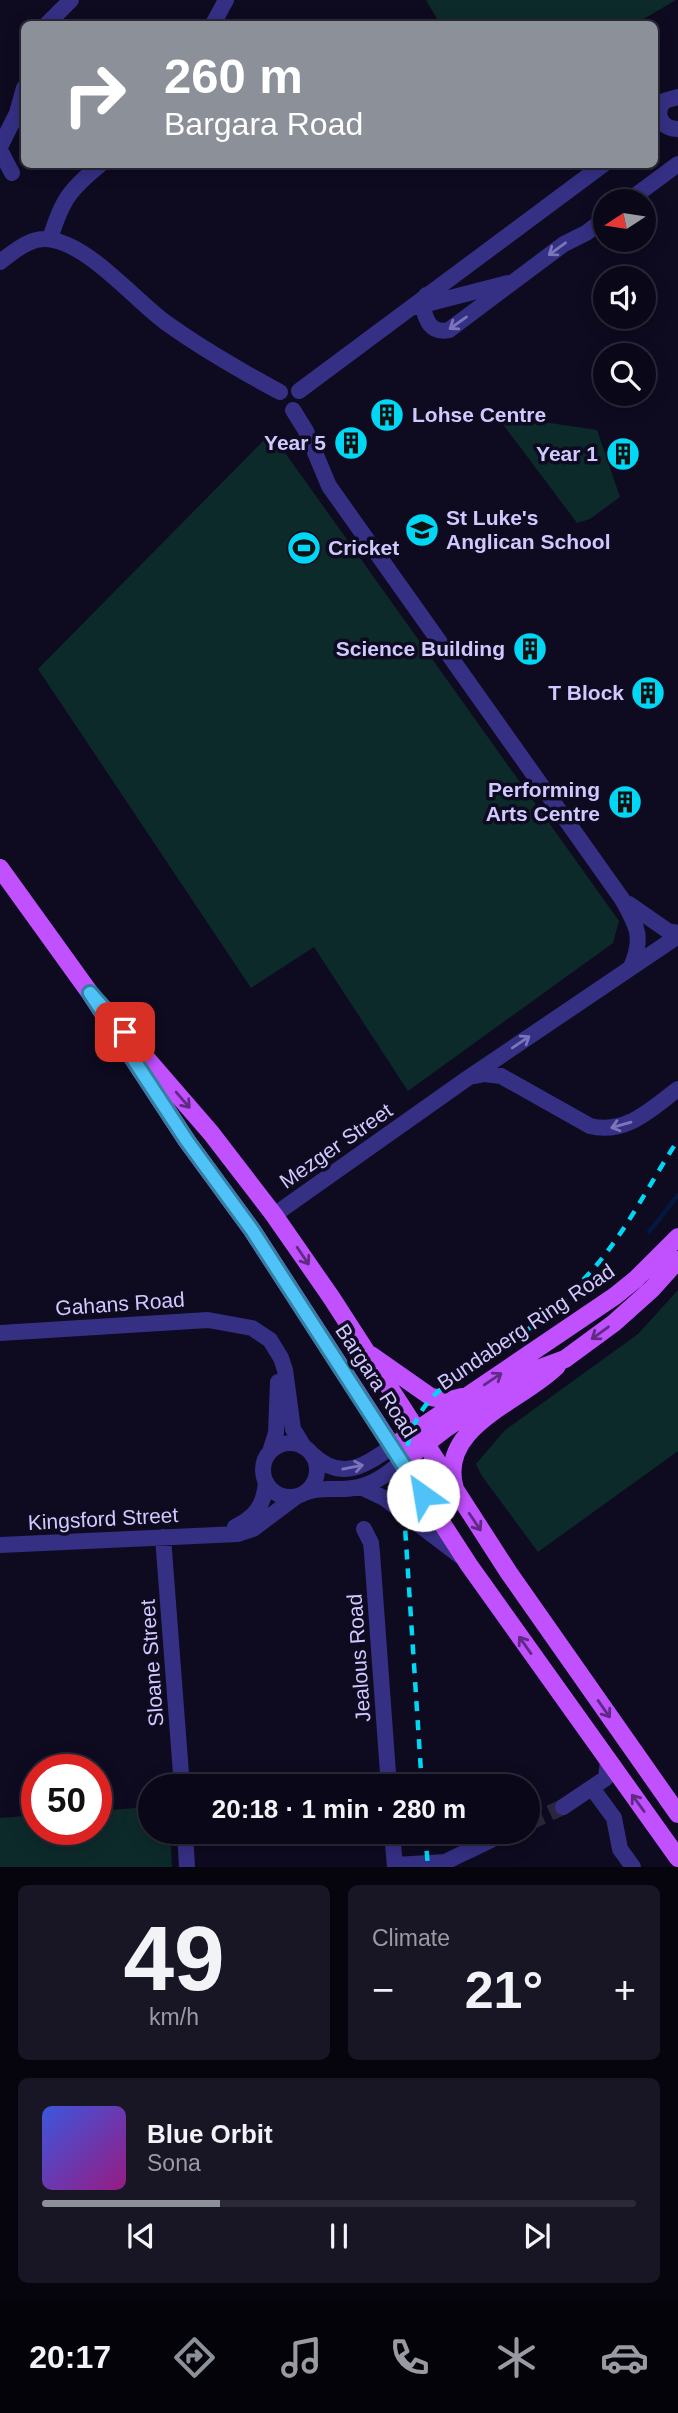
<!DOCTYPE html>
<html lang="en">
<head>
<meta charset="utf-8">
<style>
  :root { --surface:#0a0818; --page:#181625; --text:#f1f3f6; --muted:#999aa2; --line:#2a2937; --accent:#8c9099 }
  body { margin:0; font-family:Arial,sans-serif; background:var(--page); color:var(--text); height:100vh; display:flex; flex-direction:column; font-size:26px; white-space:nowrap }
  * { box-sizing:border-box; margin:0 }
  p { font-size:23px; color:var(--muted) }
  .icon { flex:none; width:38px; height:38px; fill:none; stroke:currentColor; stroke-width:2; stroke-linecap:round; stroke-linejoin:round }
  .map { position:relative; height:1867px; overflow:hidden }
  .panel { display:flex; flex-direction:column; gap:18px; padding:18px; background:#06040d; flex:1 }
  .panel>* { flex:none }
  .banner { position:absolute; left:21px; top:21px; width:637px; height:147px; border-radius:10px; box-shadow:0 4px 18px #0003,0 0 0 2px var(--line); background:#8c9099; color:#fff; overflow:hidden }
  .needle { width:46px; rotate:258deg }
  .tools { position:absolute; left:593px; top:189px; display:grid; gap:14px }
  .tools a { display:grid; place-items:center; width:63px; height:63px; border-radius:50%; background:var(--surface); box-shadow:0 4px 18px #0003,0 0 0 2px var(--line); font-size:35px }
  .speed { position:absolute; left:21px; top:1754px; display:flex; gap:14px; font-size:35px; font-weight:700; text-align:center }
  .speed>* { display:grid; place-content:center; width:91px; height:91px; border-radius:50%; background:var(--surface); box-shadow:0 4px 18px #0003,0 0 0 2px var(--line); line-height:1 }
  .speed .limit { border:10px solid #d22; background:#fff; color:#111 }
  .pin { position:absolute; display:grid; place-items:center; width:60px; height:60px; color:#fff; margin:-30px; border-radius:14px; box-shadow:0 4px 10px #0006 }
  .me { position:absolute; width:77px; margin:-38px; rotate:328deg; stroke-linejoin:round; filter:drop-shadow(0 0 5px #0008) }
  .turn { display:flex; align-items:center; gap:24px; height:147px; padding:0 28px; font-size:32px }
  .turn .icon { width:91px; height:91px; stroke-width:2.5 }
  .turn b { display:block; font-size:49px; line-height:60px }
  .big { font-size:52px; font-weight:800; line-height:1.1 }
  .panel .tile { flex:1; display:flex; flex-direction:column; justify-content:center; gap:10px; min-width:0; padding:0 24px; border-radius:10px; background:var(--page) }
  .panel .dial { align-items:center; gap:0 }
  .dial b { font-size:91px; line-height:1 }
  .song { display:flex; align-items:center; gap:21px }
  .cover { width:84px; height:84px; border-radius:10px; background:linear-gradient(135deg,hsl(230 70% 55%),hsl(310 70% 35%)) }
  .played { height:7px; border-radius:4px; background:linear-gradient(90deg,var(--accent) 30%,var(--line) 30%) }
  .keys { display:flex; justify-content:space-around; direction:ltr }
  .heat { display:flex; justify-content:space-between; align-items:center; font-size:38px; direction:ltr }
  .panel .tiles { flex:1; display:grid; gap:18px; grid-template-columns:1fr 1fr }
  .tile:last-child { grid-column:span 2 }
  .trip { position:absolute; left:138px; top:1774px; width:402px; height:70px; border-radius:35px; background:var(--surface); box-shadow:0 4px 18px #0003,0 0 0 2px var(--line); font-weight:800; line-height:70px; text-align:center }
  .tabs { display:flex; height:112px; justify-content:space-around; align-items:center; background:#04030a; color:var(--muted) }
  .tabs .icon { width:49px; height:49px }
  .tabs .selected { color:var(--accent) }
  .tabs b { font-size:32px; color:var(--text) }
  .map>svg:first-child { display:block }
  .green { fill:#0d2a2a }
  .lines { fill:none; stroke-linecap:round; stroke-linejoin:round }
  .stream { stroke:#04183f; stroke-width:4.5 }
  .minor-tunnel { stroke:#2b2741; stroke-width:16; stroke-dasharray:16 8; stroke-linecap:butt }
  .minor { stroke:#353084; stroke-width:16 }
  .major { stroke:#c150ff; stroke-width:18 }
  .rail { stroke:#00d7f4; stroke-width:4.5; stroke-dasharray:10 9; stroke-linecap:butt }
  .oneway { stroke:#7b75bb }
  .oneway2 { stroke:#5f2a84 }
  .route-casing { stroke:#337fa1; stroke-width:18 }
  .route { stroke:#4fc3f7; stroke-width:12 }
  .labels { text-anchor:middle; stroke-width:7; stroke-linejoin:round; paint-order:stroke }
  .poi-label { font-size:21px; font-weight:bold; fill:#d0c9ff; stroke:#0e0a20; text-anchor:end }
  .street-label { font-size:21px; fill:#d0c9ff; stroke:#0e0a20 }
</style>
</head>
<body>
<div class="map">
<svg width="678" height="1867" viewBox="0 0 678 1867">
  <rect width="100%" height="100%" fill="#0e0a20"/>
  <path class="green" d="M426,0h250l-41,24h-195z
    M496,415l101,15 23,67 -30,22 -13,4z
    M271,433l348,488 -6,22 -205,148 -94,-144 -63,41 -213,-319z
    M678,1290v161l-140,101 -56,-76 -6,-12 28,-33 134,-97z
    M150,1807v25h20l2,35h-172v-49l37,-3v14h59v-18z"/>
  <g class="lines">
    <path class="stream" d="M649,1232l29,-37"/>
    <path class="minor-tunnel" d="M528,1823l35,-16
      M489,1841l20,-9"/>
    <path class="minor" d="M47,24l24,-24
      M213,24l13,-24
      M678,97l-14,4c-10,13 -3,28 14,28
      M0,147l17,-34 7,-25
      M0,150l12,23
      M628,201l50,-37
      M50,239c12,-39 19,-49 51,-75
      M0,262c16,-12 32,-27 53,-22 39,8 81,59 112,82 36,26 76,49 115,70
      M426,295l-4,10c4,15 8,29 27,25l115,-86 22,-11 20,-15
      M415,307l93,-24
      M299,391l305,-227
      M293,410l13,21 23,55 293,413c15,27 22,38 9,68
      M629,904l39,27 10,2
      M475,1076l9,-2 17,2 89,50c36,9 61,-17 88,-37
      M274,1215l191,-135 213,-144
      M0,1333l208,-13 44,8 18,12 11,18 4,12 8,59 11,18
      M263 1470a27 27 0 1 1 54 0a27 27 0 1 1-54 0Z
      M270,1452l6,-19 2,-51
      M312,1454c30,28 51,12 80,-7
      M361,1487l23,11 76,58
      M304,1493c17,-7 32,-2 49,-5 19,-2 34,-14 49,-26
      M235,1527c21,-10 29,-22 31,-45
      M364,1529l7,14 1,10 17,234
      M163,1537l19,250
      M0,1545l238,-11 15,-5 44,-33
      M592,1788l22,30 6,31 13,18
      M563,1807l43,-29 2,-17
      M185,1832l2,35
      M392,1832l3,35
      M395,1865l50,-3 44,-21"/>
    <path class="major" d="M0,868l90,125 97,148 65,89 217,335 209,293
      M133,1043l78,90 63,82 57,82 178,276 169,241
      M371,1355l60,42 19,3 12,-3
      M392,1447l223,-151 21,-17 42,-42
      M402,1462l43,-33 87,-58 33,-12 49,-36 38,-34 26,-29
      M455,1489c-19,-63 68,-88 102,-123"/>
    <path class="rail" d="M422,1787l-19,-291c-1,-106 47,-111 120,-163 21,-15 42,-35 60,-53 40,-41 64,-93 95,-140
      M425,1832l3,35"/>
  </g>
  <defs><path id="oneway-shaft" d="M-6 0H5M1.5-3L5.5 0L1.5 3" fill="none" stroke-width="1.6" stroke-linecap="round" stroke-linejoin="round" transform="scale(1.75)"/></defs>
  <g class="oneway">
    <use href="#oneway-shaft" transform="translate(557 249) rotate(144)"/>
    <use href="#oneway-shaft" transform="translate(458 323) rotate(145)"/>
    <use href="#oneway-shaft" transform="translate(521 1042) rotate(-34)"/>
    <use href="#oneway-shaft" transform="translate(621 1125) rotate(164)"/>
    <use href="#oneway-shaft" transform="translate(353 1467) rotate(-11)"/>
  </g>
  <g class="oneway2">
    <use href="#oneway-shaft" transform="translate(183 1100) rotate(49)"/>
    <use href="#oneway-shaft" transform="translate(303 1256) rotate(56)"/>
    <use href="#oneway-shaft" transform="translate(600 1333) rotate(144)"/>
    <use href="#oneway-shaft" transform="translate(493 1379) rotate(-34)"/>
    <use href="#oneway-shaft" transform="translate(475 1522) rotate(56)"/>
    <use href="#oneway-shaft" transform="translate(525 1645) rotate(-125)"/>
    <use href="#oneway-shaft" transform="translate(604 1709) rotate(55)"/>
    <use href="#oneway-shaft" transform="translate(638 1803) rotate(-126)"/>
  </g>
  <g class="lines">
    <g class="route-casing">
      <path id="route" d="M125,1032l-35,-39 97,148 65,89 171,265"/>
    </g>
    <use href="#route" class="route"/>
  </g>
  <defs>
    <g id="building-disc" transform="scale(1.75)"><circle r="9.5" fill="#00d7f4" stroke="#0e0a20"/><path d="M-4-6H4V6H1V3H-1V6H-4ZM-2.5-4.3h1.7v1.8h-1.7ZM.8-4.3h1.7v1.8H.8ZM-2.5-1h1.7V.8h-1.7ZM.8-1h1.7V.8H.8Z" fill="#111"/></g>
    <g id="school-disc" transform="scale(1.75)"><circle r="9.5" fill="#00d7f4" stroke="#0e0a20"/><path d="M0-5L7-2L0 1L-7-2ZM-4 1L0 2.5L4 1V4Q0 6-4 4Z" fill="#111"/></g>
    <g id="stadium-disc" transform="scale(1.75)"><circle r="9.5" fill="#00d7f4" stroke="#0e0a20"/><path d="M0-5a6.5 5 0 1 0 0 10a6.5 5 0 1 0 0-10ZM-3.5-1.8h7v3.6h-7Z" fill="#111"/></g>
  </defs>
  <g fill-rule="evenodd">
    <use href="#building-disc" x="387" y="415"/>
    <use href="#building-disc" x="351" y="443"/>
    <use href="#building-disc" x="623" y="454"/>
    <use href="#school-disc" x="422" y="530"/>
    <use href="#stadium-disc" x="304" y="548"/>
    <use href="#building-disc" x="530" y="649"/>
    <use href="#building-disc" x="648" y="693"/>
    <use href="#building-disc" x="625" y="802"/>
  </g>
  <g class="labels">
    <g class="poi-label">
      <text x="412" y="422" text-anchor="start">Lohse Centre</text>
      <text x="326" y="450">Year 5</text>
      <text x="598" y="461">Year 1</text>
      <text x="446" y="525" text-anchor="start">St Luke's<tspan x="446" dy="24">Anglican School</tspan></text>
      <text x="328" y="555" text-anchor="start">Cricket</text>
      <text x="505" y="656">Science Building</text>
      <text x="624" y="700">T Block</text>
      <text x="600" y="797">Performing<tspan x="600" dy="24">Arts Centre</tspan></text>
    </g>
    <g class="street-label">
      <text transform="translate(336 1146) rotate(-35)" y="7">Mezger Street</text>
      <text transform="translate(120 1304) rotate(-4)" y="7">Gahans Road</text>
      <text transform="translate(526 1327) rotate(-34)" y="7">Bundaberg Ring Road</text>
      <text transform="translate(376 1381) rotate(57)" y="7">Bargara Road</text>
      <text transform="translate(103 1519) rotate(-3)" y="7">Kingsford Street</text>
      <text transform="translate(359 1658) rotate(-94)" y="7">Jealous Road</text>
      <text transform="translate(152 1663) rotate(-94)" y="7">Sloane Street</text>
    </g>
  </g>
</svg>
<div class="tools">
<a><svg class="needle" viewBox="-14 -14 28 28"><path d="M0-13l5 13h-10z" fill="#e53935"/><path d="M0 13l5-13h-10z" fill="#999aa2"/></svg></a>
<a><svg class="icon" aria-label="sound" viewBox="0 0 24 24"><path d="M4 9h4l5-4v14l-5-4H4zM17 9q2 3 0 6"/></svg></a>
<a><svg class="icon" aria-label="search" viewBox="0 0 24 24"><circle cx="10" cy="10" r="6"/><path d="M15 15l6 6"/></svg></a>
</div>
<div class="speed"><div class="limit">50</div></div>
<div class="pin" style="left:125px;top:1032px;background:#d93025"><svg class="icon" aria-label="arrive" viewBox="0 0 24 24"><path d="M6 21V4h12l-3 4 3 4H6"/></svg></div>
<svg class="me" style="left:423px;top:1495px" viewBox="-20 -20 40 40"><circle r="19" fill="#fff"/><path d="M0-13L10 11 0 6-10 11z" fill="#4fc3f7"/></svg>
<div class="trip">20:18 · 1 min · 280 m</div>
<div class="banner">
<div class="turn"><svg class="icon" aria-label="right" viewBox="0 0 24 24"><path d="M7 20v-9h11M14 6l5 5-5 5"/></svg><div><b>260 m</b>Bargara Road</div></div>
</div>
</div>
<section class="panel">
<div class="tiles">
<div class="tile dial"><b>49</b><p>km/h</p></div>
<div class="tile"><p>Climate</p>
<div class="heat"><a>−</a><b class="big">21°</b><a>+</a></div>
</div>
<div class="tile">
<div class="song"><i class="cover"></i><div><b>Blue Orbit</b><p>Sona</p></div></div>
<div class="played"></div>
<div class="keys"><svg class="icon" aria-label="previous" viewBox="0 0 24 24"><path d="M18 5L8 12l10 7zM5 5v14"/></svg><svg class="icon" aria-label="pause" viewBox="0 0 24 24"><path d="M8 5v14M16 5v14"/></svg><svg class="icon" aria-label="next" viewBox="0 0 24 24"><path d="M6 5l10 7-10 7zM19 5v14"/></svg></div>
</div>
</div>
</section>
<nav class="tabs">
<b>20:17</b>
<svg class="icon selected" aria-label="directions" viewBox="0 0 24 24"><path d="M12 3l9 9-9 9-9-9zM9 14v-3h6M13 9l2 2-2 2"/></svg>
<svg class="icon" aria-label="music" viewBox="0 0 24 24"><path d="M9 18V5l10-2v13"/><circle cx="6" cy="18" r="3"/><circle cx="16" cy="16" r="3"/></svg>
<svg class="icon" aria-label="phone" viewBox="0 0 24 24"><path d="M5 4h4l2 5-3 2q2 4 5 5l2-3 5 2v4C11 20 4 13 5 4z"/></svg>
<svg class="icon" aria-label="climate" viewBox="0 0 24 24"><path d="M12 3v18M4 7l16 10M4 17L20 7"/></svg>
<svg class="icon" aria-label="car" viewBox="0 0 24 24"><path d="M5 17H2v-5l4-1 3-4h7l3 4 3 1v5h-3M9 17h6M6 11h13"/><circle cx="7" cy="17" r="2"/><circle cx="17" cy="17" r="2"/></svg>
</nav>
</body>
</html>
